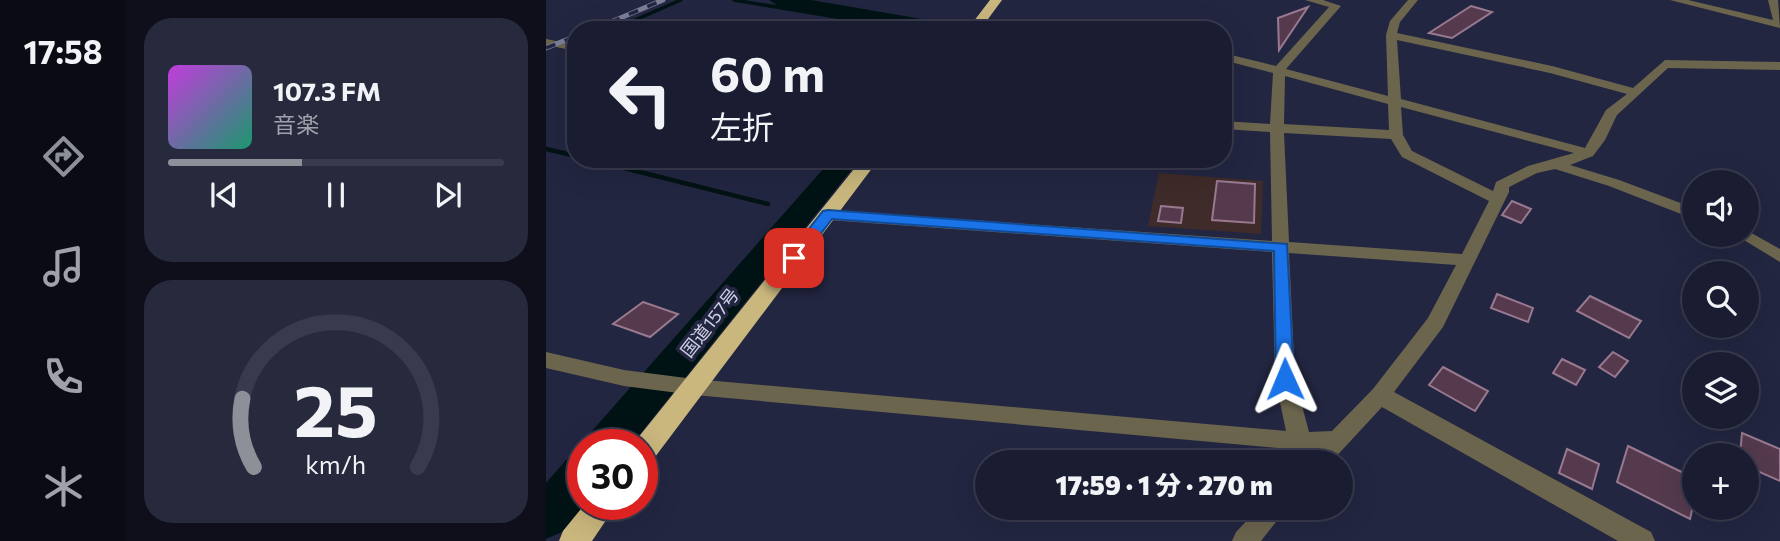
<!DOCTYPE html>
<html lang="ja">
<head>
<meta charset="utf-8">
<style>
  :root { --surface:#1a1c31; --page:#27293d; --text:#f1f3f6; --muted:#9fa1ab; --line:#383a4d; --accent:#8c9099 }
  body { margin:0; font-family:Commissioner,"Noto Sans JP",sans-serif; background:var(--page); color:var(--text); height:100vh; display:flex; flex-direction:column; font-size:26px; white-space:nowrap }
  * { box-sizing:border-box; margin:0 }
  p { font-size:23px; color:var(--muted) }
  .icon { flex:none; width:38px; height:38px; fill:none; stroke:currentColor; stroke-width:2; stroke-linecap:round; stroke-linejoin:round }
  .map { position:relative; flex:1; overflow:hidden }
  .details { display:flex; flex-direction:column; gap:18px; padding:18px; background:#0e0f1b; width:420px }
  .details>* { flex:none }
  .hud { position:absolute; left:21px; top:21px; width:665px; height:147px; border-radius:28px; box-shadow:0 7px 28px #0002,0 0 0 2px var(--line); background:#1a1c31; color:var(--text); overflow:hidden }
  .fabs { position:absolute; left:1136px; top:170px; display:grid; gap:14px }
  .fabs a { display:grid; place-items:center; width:77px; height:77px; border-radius:50%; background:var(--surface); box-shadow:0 7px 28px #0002,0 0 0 2px var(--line); font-size:35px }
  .speed { position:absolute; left:21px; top:429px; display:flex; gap:14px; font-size:35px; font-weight:700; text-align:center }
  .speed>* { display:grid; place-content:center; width:91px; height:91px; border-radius:50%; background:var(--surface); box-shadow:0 7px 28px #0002,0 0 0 2px var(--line); line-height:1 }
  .speed .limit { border:10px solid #d22; background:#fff; color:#111 }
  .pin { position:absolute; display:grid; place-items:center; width:60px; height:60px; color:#fff; margin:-30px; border-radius:14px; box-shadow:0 4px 10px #0006 }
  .me { position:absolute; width:77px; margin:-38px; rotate:359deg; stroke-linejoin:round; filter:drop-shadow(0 0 5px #0008) }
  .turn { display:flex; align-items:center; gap:24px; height:147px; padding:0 28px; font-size:32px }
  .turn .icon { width:91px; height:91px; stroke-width:2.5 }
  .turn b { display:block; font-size:49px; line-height:60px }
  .details .card { flex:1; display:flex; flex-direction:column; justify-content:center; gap:10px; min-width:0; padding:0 24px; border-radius:28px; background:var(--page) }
  .details .dial { align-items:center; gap:0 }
  .dial svg { height:182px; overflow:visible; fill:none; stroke:var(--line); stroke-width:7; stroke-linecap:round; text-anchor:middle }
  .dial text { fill:var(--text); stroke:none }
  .song { display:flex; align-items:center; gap:21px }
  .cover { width:84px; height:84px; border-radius:10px; background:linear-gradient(135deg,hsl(290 70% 55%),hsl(160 70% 35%)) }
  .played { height:7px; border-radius:4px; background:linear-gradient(90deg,var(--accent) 40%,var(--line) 40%) }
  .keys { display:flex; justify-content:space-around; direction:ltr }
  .trip { position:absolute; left:429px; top:450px; width:378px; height:70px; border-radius:35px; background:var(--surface); box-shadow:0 7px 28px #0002,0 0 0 2px var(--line); font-weight:800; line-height:70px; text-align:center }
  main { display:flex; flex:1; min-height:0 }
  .tabs { display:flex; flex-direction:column; width:126px; justify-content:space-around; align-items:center; background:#0a0b14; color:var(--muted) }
  .tabs .icon { width:49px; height:49px }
  .tabs .selected { color:var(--accent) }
  .tabs b { font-size:32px; color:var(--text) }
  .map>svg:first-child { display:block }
  .industrial { fill:#3f2b29 }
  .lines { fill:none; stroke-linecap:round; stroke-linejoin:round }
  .stream-far1 { stroke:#001314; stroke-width:3.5 }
  .stream { stroke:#001314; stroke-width:4.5 }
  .river { fill:#001314; fill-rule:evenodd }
  .building { fill:#553a4e; stroke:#98798f; stroke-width:2 }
  .minor { fill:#6c654e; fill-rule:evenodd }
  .highway { fill:#cab77e; fill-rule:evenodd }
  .rail-casing { stroke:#7b7e95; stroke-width:5 }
  .rail { stroke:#232641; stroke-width:3.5; stroke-dasharray:10; stroke-linecap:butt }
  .route { fill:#1a73e8; stroke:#114b97; stroke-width:2 }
  .labels { text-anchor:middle; stroke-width:7; stroke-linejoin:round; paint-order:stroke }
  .street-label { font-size:18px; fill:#d0d3e5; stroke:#232641 }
</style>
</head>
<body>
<main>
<nav class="tabs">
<b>17:58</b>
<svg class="icon selected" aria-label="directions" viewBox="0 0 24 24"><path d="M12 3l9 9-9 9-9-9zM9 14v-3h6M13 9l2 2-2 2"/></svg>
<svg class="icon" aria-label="music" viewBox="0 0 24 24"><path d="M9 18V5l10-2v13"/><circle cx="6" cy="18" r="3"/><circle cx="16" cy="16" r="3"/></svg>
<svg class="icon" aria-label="phone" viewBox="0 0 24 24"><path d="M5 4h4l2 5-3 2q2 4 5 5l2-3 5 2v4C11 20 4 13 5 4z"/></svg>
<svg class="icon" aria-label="climate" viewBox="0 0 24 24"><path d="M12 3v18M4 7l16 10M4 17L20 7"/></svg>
</nav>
<section class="details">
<div class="card">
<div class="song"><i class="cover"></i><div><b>107.3 FM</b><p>音楽</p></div></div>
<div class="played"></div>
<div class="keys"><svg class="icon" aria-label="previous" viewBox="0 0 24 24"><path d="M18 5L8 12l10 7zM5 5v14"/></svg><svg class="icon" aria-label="pause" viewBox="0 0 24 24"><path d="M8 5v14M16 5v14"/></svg><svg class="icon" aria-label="next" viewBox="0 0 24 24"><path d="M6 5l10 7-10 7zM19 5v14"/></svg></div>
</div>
<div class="card dial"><svg viewBox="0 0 100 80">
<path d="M14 69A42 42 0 1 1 86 69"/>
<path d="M14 69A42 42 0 0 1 9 39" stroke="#8c9099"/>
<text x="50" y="56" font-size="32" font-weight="700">25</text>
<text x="50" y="72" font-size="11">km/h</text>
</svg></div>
</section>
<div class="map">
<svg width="1234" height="541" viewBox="0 0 1234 541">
  <rect width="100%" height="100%" fill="#232641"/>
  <path class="industrial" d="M613,173l104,8 -2,53 -113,-8z"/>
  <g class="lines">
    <path class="stream-far1" d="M188,0l181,30
      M66,30l69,-30"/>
    <path class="stream" d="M0,149l30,7
      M42,159l180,45"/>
    <path class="river" d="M223,0h42l140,24 10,6h-46l-137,-24z
      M286,159h28l-228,285h-46l6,-13z
      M37,454v50h2l-23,28 -16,7v-56l21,-24z"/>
  </g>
  <path class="building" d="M925,6l21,6 -40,26 -23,-5z
    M762,7l-29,43 -1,-32z
    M671,181l38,3 -1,39 -42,-3z
    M966,201l19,8 -10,14 -19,-8z
    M615,206l22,2 -2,15 -23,-2z
    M951,294l36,14 -5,14 -37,-14z
    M1044,296l51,25 -12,17 -52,-27z
    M97,302l35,12 -28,23 -37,-13z
    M1067,352l15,9 -13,16 -16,-10z
    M1016,359l23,11 -9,15 -23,-12z
    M897,367l45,24 -13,20 -46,-26z
    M1196,433l38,16v32l-34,-15v-11h-6z
    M1082,446l66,32v23l-4,18 -73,-37z
    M1021,449l32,15 -7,25 -33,-16z"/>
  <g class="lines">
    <path class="minor" d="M759,0h18l18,6 -55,63 102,27 -2,-61 4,-14 18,-21h10l-18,22 -3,11 155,33 81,22 32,-28 115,2v8l-112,-2 -51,47 -12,25 -12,16 -23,9 49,15 75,28v11l-85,-33 -54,-17 -18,4 -28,14v5l-66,135 -49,65 257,140 4,9h-37l-236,-134 -51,55h-26l7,-11 -618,-56 -70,-9 -78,-18v-16l78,18 70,9 592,52 -11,-52 -3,-127 -444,-32 -8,-5 8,-5 444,31 -2,-109 -47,-3v-8l47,3 3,-51 -50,-13v-7l53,13 53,-59zM851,40l153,33 77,21 -21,16 -21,38 -184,-49zM739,76l103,28 1,26 -105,-6zM855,107l173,46 -46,13 -32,16 -3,9 -81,-40 -9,-16zM738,133l107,6 11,18 87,44 -27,53 -173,-12zM743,253l167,12 -28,53 -55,71 -41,42 -23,1 -14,-53z
      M1124,0h18l85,20 -5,-20h10l2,28z
      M0,39l30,6v6l-30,-6z
      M1200,230l34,19v13l-46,-28h12z
      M713,508h28l-26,33h-29l4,-9z"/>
    <path class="highway" d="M444,0h12l-22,30h-13z
      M316,159h17l-227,302 -10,4v-21h-9z
      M39,504h32l-25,37h-33l4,-10z"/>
    <g class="rail-casing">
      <path id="rail" d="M46,30l71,-30
        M0,48l30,-12"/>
    </g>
    <use href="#rail" class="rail"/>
  </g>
  <path class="route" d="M282,210l459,34 7,135 -2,6 -7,2 -7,-2 -2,-6 -2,-128 -442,-32 -32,42h-11l-2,-3 2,-4 34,-43z"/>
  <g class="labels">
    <g class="street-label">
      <text transform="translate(164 323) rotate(-52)" y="6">国道157号</text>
    </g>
  </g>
</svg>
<div class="fabs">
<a><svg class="icon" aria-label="sound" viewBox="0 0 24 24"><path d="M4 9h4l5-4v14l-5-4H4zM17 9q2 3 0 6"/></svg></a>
<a><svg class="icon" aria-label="search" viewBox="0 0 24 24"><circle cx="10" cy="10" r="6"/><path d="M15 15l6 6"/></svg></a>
<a><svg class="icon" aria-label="layers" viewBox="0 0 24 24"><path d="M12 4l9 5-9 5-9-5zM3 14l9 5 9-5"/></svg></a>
<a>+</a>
</div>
<div class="speed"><div class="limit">30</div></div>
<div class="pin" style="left:248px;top:258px;background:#d93025"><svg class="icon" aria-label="arrive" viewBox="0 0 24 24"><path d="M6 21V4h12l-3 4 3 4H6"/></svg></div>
<svg class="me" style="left:739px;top:379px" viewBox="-20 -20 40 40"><path d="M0-17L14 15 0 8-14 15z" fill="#1a73e8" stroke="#fff" stroke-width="4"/></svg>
<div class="trip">17:59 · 1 分 · 270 m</div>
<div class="hud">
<div class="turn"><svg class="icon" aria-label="left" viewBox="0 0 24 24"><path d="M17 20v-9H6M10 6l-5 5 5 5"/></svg><div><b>60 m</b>左折</div></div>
</div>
</div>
</main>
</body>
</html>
